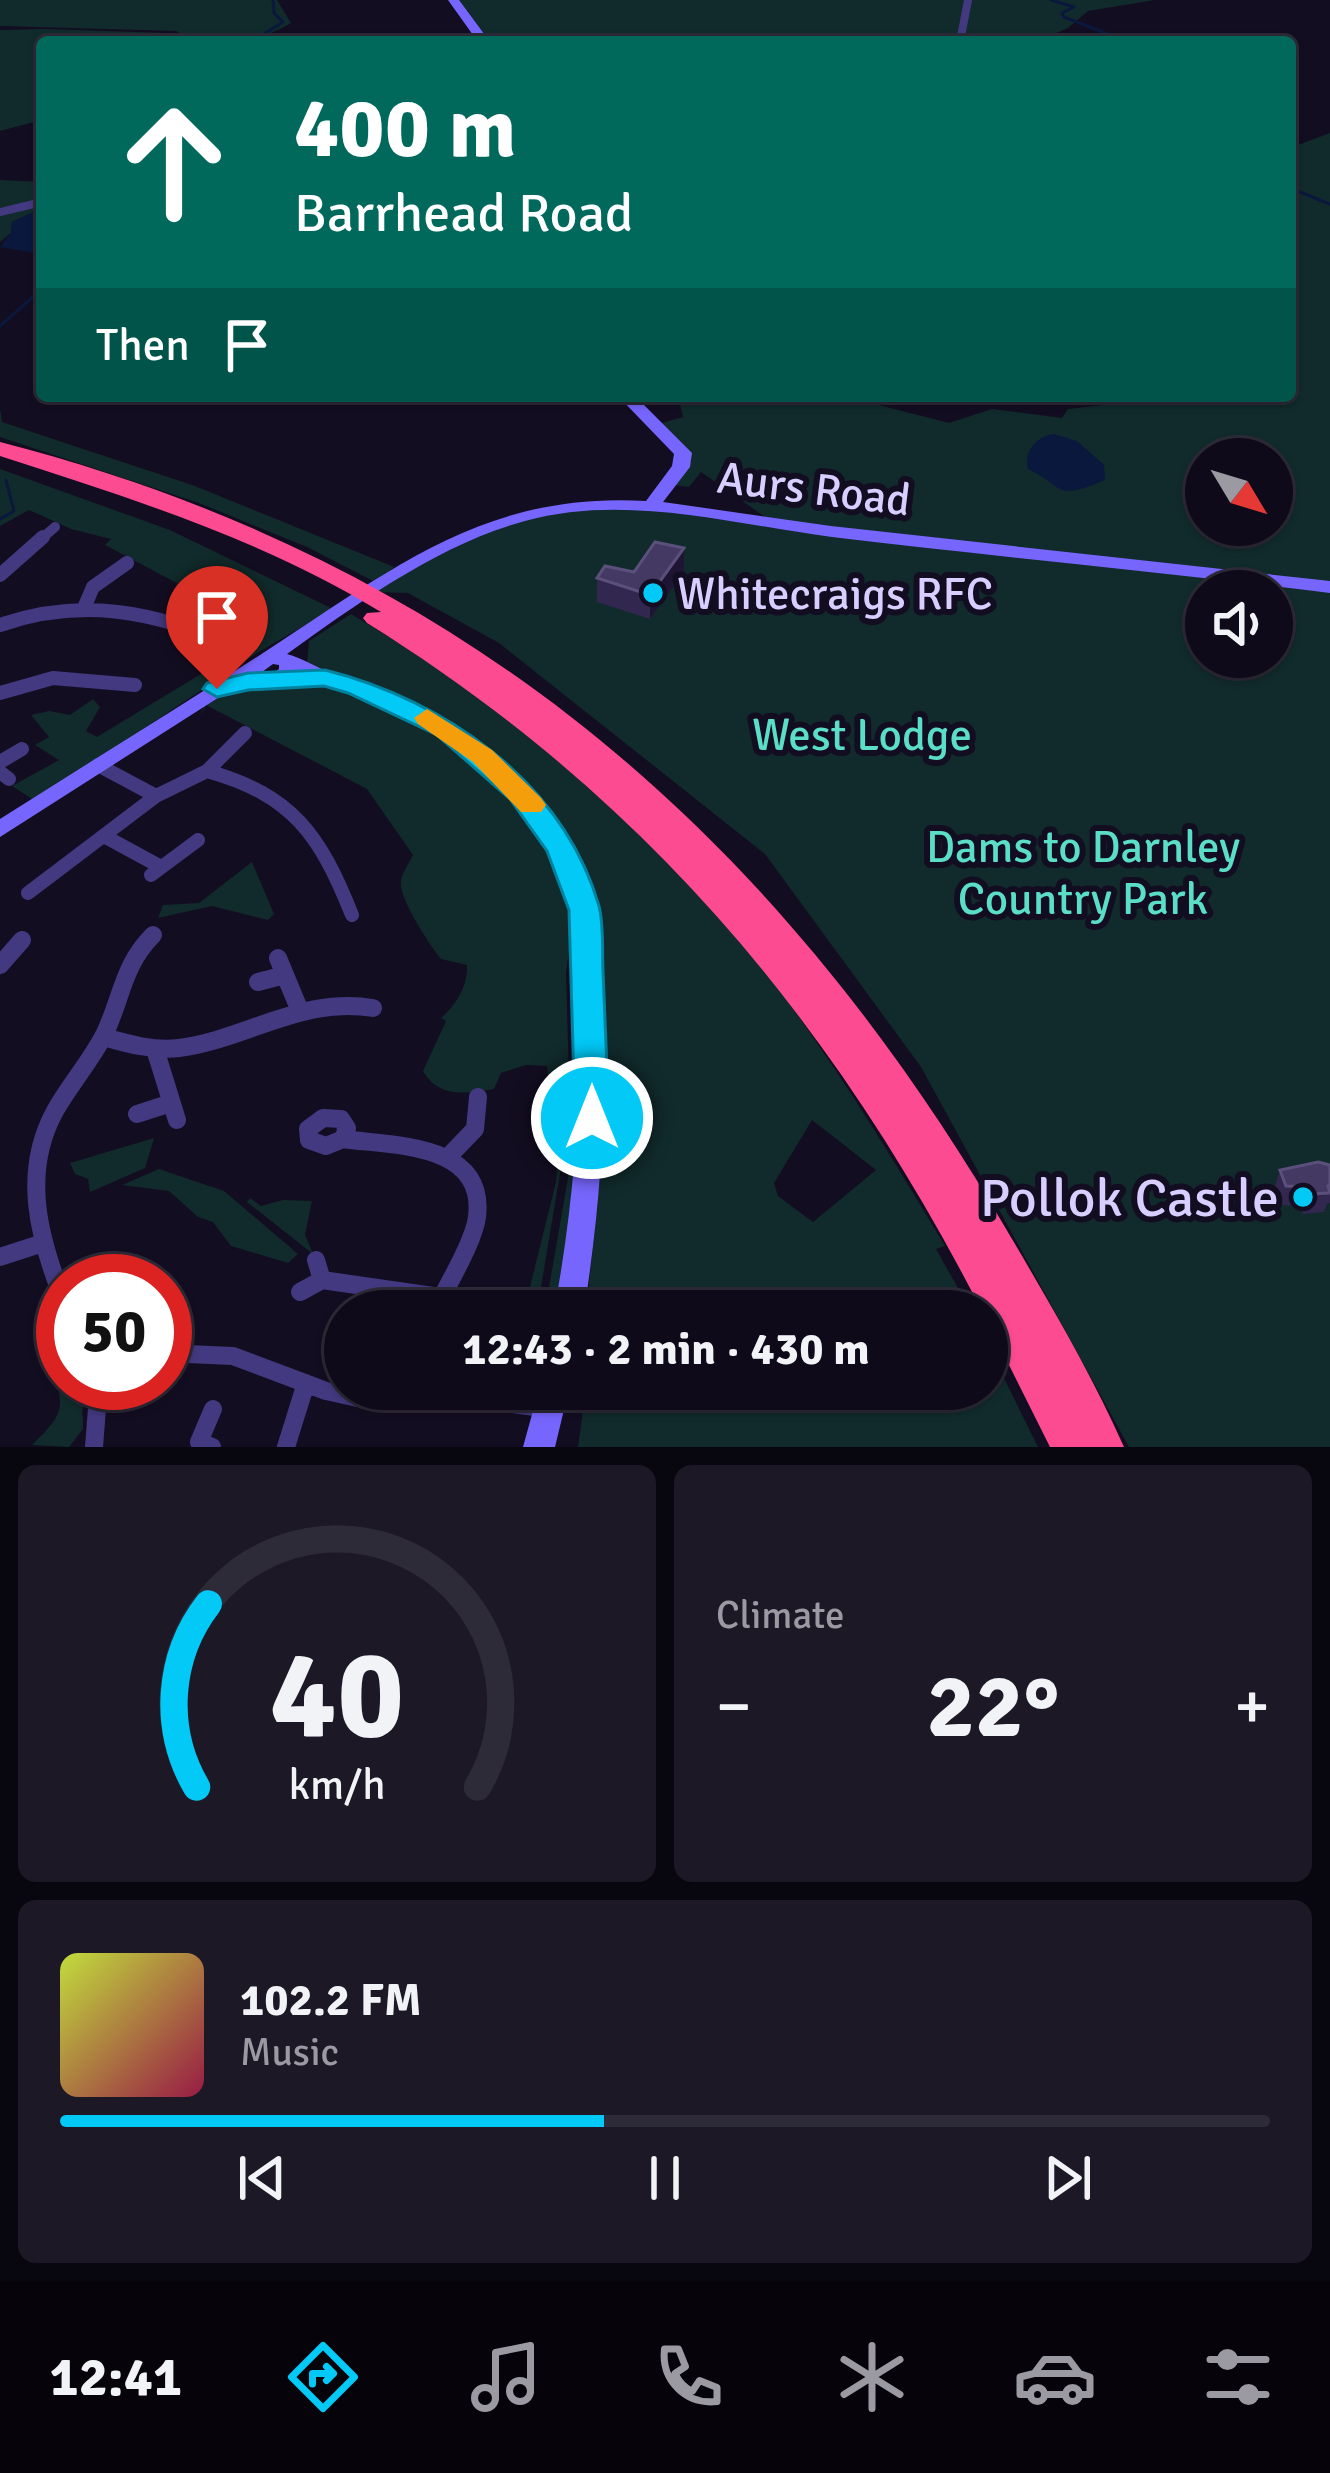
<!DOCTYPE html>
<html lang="en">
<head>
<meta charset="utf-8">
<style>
  :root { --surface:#0e0a19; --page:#1c1826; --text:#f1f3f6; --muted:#9b9aa2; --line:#2e2b38; --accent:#02c9f6 }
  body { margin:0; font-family:Signika,sans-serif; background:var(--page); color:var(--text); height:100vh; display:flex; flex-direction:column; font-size:45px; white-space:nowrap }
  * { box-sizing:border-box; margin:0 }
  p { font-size:39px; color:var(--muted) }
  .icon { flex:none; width:66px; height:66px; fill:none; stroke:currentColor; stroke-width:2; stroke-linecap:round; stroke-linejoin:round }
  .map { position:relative; height:1447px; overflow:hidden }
  .details { display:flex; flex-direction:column; gap:18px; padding:18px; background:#08060e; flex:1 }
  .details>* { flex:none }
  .hud { position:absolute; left:36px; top:36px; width:1260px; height:366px; border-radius:12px; box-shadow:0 3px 9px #0004,0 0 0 3px var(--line); background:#00695c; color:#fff; overflow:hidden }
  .needle { width:78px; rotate:128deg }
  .buttons { position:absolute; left:1185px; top:438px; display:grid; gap:24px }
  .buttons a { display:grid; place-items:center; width:108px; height:108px; border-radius:50%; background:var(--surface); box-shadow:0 3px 9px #0004,0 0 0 3px var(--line); font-size:60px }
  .speed { position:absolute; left:36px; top:1254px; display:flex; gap:24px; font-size:60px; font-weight:700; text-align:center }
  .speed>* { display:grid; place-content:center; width:156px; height:156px; border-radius:50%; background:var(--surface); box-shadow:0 3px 9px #0004,0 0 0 3px var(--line); line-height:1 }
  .speed .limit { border:18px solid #d22; background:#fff; color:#111 }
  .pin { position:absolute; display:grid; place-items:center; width:102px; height:102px; color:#fff; margin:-123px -51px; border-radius:50% 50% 50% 0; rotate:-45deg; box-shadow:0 0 12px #0007 }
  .pin .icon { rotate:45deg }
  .me { position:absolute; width:132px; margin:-66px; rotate:0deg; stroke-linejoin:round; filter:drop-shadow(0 0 9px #0008) }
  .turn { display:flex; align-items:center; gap:42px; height:252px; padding:0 60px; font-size:54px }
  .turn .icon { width:156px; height:156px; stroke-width:2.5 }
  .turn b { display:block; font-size:84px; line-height:102px }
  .then { display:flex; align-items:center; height:114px; padding:0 60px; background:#0003; gap:24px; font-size:45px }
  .big { font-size:90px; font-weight:700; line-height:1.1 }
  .details .card { flex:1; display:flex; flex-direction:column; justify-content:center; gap:18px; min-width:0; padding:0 42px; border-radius:18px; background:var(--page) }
  .details .dial { align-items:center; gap:0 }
  .dial svg { height:312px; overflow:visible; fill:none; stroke:var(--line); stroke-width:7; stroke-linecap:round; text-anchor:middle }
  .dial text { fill:var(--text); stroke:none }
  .song { display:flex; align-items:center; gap:36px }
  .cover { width:144px; height:144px; border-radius:18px; background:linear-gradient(135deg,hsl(70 70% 55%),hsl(340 70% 35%)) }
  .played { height:12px; border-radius:6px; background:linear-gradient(90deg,var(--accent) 45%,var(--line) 45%) }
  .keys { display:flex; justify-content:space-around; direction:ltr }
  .heat { display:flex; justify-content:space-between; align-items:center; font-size:66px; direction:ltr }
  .details .tiles { flex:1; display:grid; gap:18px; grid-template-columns:1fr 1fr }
  .card:last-child { grid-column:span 2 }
  .trip { position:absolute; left:324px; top:1290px; width:684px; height:120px; border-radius:60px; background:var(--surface); box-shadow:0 3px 9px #0004,0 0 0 3px var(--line); font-weight:700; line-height:120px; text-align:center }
  .tabs { display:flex; height:192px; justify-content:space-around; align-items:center; background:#06040a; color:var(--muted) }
  .tabs .icon { width:84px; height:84px }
  .tabs .on { color:var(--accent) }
  .tabs b { font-size:54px; color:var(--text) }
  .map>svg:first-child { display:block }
  .green { fill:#112a2b; fill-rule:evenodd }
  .water { fill:#0a183e }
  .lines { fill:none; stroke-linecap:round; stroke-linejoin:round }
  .stream { stroke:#0a183e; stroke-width:3 }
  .street-far3 { stroke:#423980; stroke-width:8 }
  .street-far2 { stroke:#423980; stroke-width:10 }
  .street-far1 { stroke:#423980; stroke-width:14 }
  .street { stroke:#423980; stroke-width:18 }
  .secondary { fill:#7766fd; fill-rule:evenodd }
  .highway { fill:#fd4b91; fill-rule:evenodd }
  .wall { fill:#32274f }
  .shaded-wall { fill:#1e1535 }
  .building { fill:#433962; stroke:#5b507b; stroke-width:3 }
  .route { fill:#02c9f6; stroke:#0183a0; stroke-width:3 }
  .slow { fill:#f59e0b }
  .poi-dot { fill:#02c9f6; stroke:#130d21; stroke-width:4.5 }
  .labels { text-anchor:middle; stroke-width:12; stroke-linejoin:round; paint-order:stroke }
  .street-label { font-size:45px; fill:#d8ceff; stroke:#130d21 }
  .poi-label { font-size:45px; fill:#d8ceff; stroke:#130d21; text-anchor:start }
  .park-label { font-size:45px; fill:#5bdec8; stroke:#130d21 }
  .near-poi-label { font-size:54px; fill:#d8ceff; stroke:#130d21; text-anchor:end }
</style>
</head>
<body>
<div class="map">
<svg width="1330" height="1447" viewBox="0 0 1330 1447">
  <rect width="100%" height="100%" fill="#130d21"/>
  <path class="green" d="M0,0h277l14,23c-36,21 -77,29 -115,8l-176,-5z
    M458,0h697l-67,11 -20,17 -33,14h-73l1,-15 -7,15h-468z
    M47,29l119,4 21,9h-145v78l-42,11v-101z
    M1330,133v1314h-201l-208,-380 -156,-213 -266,-211 -91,-50 -35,-1c44,-27 105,-66 156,-78 90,-19 185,0 275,9l-36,-4 -67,-47 -12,15 -15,-2 18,-25 -30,-37 21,-6 -5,-21h166l105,27 43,-14 70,9 6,-9 117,-13h105v-248zM1206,459h66v66h-66zM1206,591h66v66h-66z
    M0,180l42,2v26l-30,14 -1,11 -11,9z
    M0,409l2,13 193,64 199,81 -17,16 -70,-36 -108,-44 -199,-66z
    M0,469l170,61 163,79 -76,44 -222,148 -23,-15 47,-26 -24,-15 14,-8 -18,-22 18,-4 21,4 23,-16 7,8 -14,24 11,6 155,-94 9,-24 -47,-23 -9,2 -100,-53 6,-6 -40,-10 -42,-19 -29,16z
    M351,614c107,64 210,137 300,225 116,114 211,268 294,407l-9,3 35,62h-385l9,-83 5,-231 -4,-89 -19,-47 -118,-132 -46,-26 -106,-38 2,-24zM812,1120l64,50 -63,52 -35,-26 -4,-13z
    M308,684l56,13 90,46 37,31 53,66 31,66 -9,67 4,141 -33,197h-13l32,-129 2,-27 -11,-89 -21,-1 -25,8 -7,16c-27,5 -56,9 -71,-18l23,-50 -5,-3c15,-13 27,-32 26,-53l-26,-6c-11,-14 -42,-60 -40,-77 0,-8 9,-20 12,-27l-46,-66 -161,-84 -6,12 5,-13 34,-17z
    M252,862l22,52 -6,6 -56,-14 -54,12 5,-13 36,-2z
    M577,946l8,171 -27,194h-13l31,-180z
    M154,1138l-9,30 -55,24 -2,-13 -13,-5 -5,-11z
    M159,1169l65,22 74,63 -10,9 -57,-17 -18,-24 -15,-5 -29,-26 -47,-6z
    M250,1198l11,8 22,-6 29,1 -7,34 8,19 -66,-52z
    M61,1328l2,55h19l1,46 -14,18 -37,-2c37,-36 30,-36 20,-86l8,-4z
    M987,1344l51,103h-460l8,-58h401z"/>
  <path class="water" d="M42,208v46l-42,-7 11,-14 1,-11z
    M1054,434l23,7 27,24 1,15c-52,22 -39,7 -77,-11 -5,-17 9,-33 26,-35z"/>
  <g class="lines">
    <path class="stream" d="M1051,0l23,7 -12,6 2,4 44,17 -7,8
      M251,42l32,-20 -9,-9 -1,-13
      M1290,188l40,16
      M0,326l42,-37
      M0,519l14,-8 -8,-31"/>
    <path class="street-far3" d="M960,42l8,-42
      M0,212l42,-10"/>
    <path class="street-far2" d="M40,540l15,-13"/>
    <path class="street-far1" d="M0,575l43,-38
      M84,608l9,-21 34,-24
      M205,622l5,8 -10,8 -16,1 -6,-6 8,-10z
      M0,625c62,-21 119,-19 181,1
      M0,693l53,-15 82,7
      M0,762l22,-13
      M98,765l58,31 51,-25c86,24 113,64 145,144
      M207,771l38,-38
      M0,772l9,7
      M104,836l57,31
      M151,875l47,-35
      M28,893l128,-97"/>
    <path class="street" d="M278,958l22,53
      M0,965l22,-25
      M258,982l27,-7
      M104,1037c24,7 50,14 75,11 68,-9 123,-52 194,-40
      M155,1049l22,71
      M137,1114l34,-11
      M323,1118l18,1 6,9 -4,11 -17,7 -17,-6 -1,-11z
      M343,1139c49,7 143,3 134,78 -3,25 -31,70 -42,94
      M449,1156l26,-27 3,-32
      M0,1257l43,-14
      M316,1260l6,20 118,17
      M90,1281l44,-18 19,9
      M300,1292l22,-12
      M63,1299c-24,-61 -42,-126 -8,-188 15,-27 36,-50 50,-78 17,-36 18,-68 48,-98
      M165,1353l68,3 93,35 41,9 99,-2 84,11
      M94,1447l5,-64
      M212,1447l-13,-5 14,-33
      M286,1447l20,-64"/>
    <path class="secondary" d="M448,0h11l31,42h-12z
      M618,396h17l57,57 -2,14 -27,35 168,24 499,55v12c-166,-21 -332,-36 -498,-56 -100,-13 -207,-44 -307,-16 -86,23 -167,82 -238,133 17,5 33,15 50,22 34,13 69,24 102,41 70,36 134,107 155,184 12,46 10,98 10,146 1,89 -6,176 -20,264h-30c20,-106 28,-212 24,-319 -1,-37 0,-74 -13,-109 -26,-70 -86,-131 -153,-163 -21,-10 -73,-34 -94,-36 -27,-3 -44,5 -72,-4l-246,157v-18c88,-56 176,-110 263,-166 127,-82 222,-162 383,-152l26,-35 2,-12zM273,664l6,1v4l-9,6 -8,-3z
      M539,1389h30l-14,58h-32z"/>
    <path class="highway" d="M0,442c462,119 776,390 1012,797 40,68 80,136 112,208h-74l-63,-126v-10h-5c-149,-290 -337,-515 -615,-688l-4,-5 4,-5 14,-1c-117,-72 -251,-114 -381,-156z"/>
  </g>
  <path class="wall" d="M684,571l-34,48 -53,-17v-24l37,-6z
    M1330,1165v38l-3,1 -3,8 -21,2 -3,-8 -20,-1 -6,-16 6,-19z"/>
  <path class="shaded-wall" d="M684,548v23l-34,48v-24z"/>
  <path class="building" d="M655,542l29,6 -34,47 -53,-17 8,-12 29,6z
    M1318,1162l12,3v20l-2,1 2,7 -20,1 -3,-7 -21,-1 -6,-16z"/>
  <path class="route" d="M325,670c120,30 238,112 274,236 5,20 3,44 4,65 2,49 4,98 6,147l-5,10 -12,4 -12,-4 -5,-10 -6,-208 -22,-59 -37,-52 -73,-64 -89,-42 -24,-7 -76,4 -31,7 -14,-8 4,-6 41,-10z"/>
  <path class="slow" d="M427,709l65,41 49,48 5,7 -5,7h-20l-48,-50 -55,-38 -4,-6z"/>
  <g class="poi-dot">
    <circle cx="653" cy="593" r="12"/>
    <circle cx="1303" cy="1197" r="12"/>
  </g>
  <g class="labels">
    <g class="street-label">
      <text transform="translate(814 488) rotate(7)" y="16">Aurs Road</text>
    </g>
    <g class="poi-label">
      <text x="677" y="609">Whitecraigs RFC</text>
    </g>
    <g class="park-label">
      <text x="862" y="750">West Lodge</text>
      <text x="1083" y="862">Dams to Darnley<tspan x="1083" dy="52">Country Park</tspan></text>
    </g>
    <g class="near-poi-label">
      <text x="1279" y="1216">Pollok Castle</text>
    </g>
  </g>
</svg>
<div class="buttons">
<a><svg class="needle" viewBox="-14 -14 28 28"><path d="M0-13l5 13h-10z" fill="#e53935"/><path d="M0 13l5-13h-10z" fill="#9b9aa2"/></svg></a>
<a><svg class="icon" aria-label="sound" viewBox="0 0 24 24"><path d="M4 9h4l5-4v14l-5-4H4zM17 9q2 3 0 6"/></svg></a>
</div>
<div class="speed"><div class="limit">50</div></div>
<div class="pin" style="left:217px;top:689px;background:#d93025"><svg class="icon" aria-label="arrive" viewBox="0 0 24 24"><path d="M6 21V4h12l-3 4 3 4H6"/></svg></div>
<svg class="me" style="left:592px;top:1118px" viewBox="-20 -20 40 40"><circle r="17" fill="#02c9f6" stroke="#fff" stroke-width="3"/><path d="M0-11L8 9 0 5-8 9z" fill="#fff"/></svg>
<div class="trip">12:43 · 2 min · 430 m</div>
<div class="hud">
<div class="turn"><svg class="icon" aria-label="ahead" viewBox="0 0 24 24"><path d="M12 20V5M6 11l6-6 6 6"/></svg><div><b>400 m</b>Barrhead Road</div></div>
<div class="then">Then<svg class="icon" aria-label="arrive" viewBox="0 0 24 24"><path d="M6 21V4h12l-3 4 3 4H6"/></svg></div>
</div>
</div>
<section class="details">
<div class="tiles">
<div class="card dial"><svg viewBox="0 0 100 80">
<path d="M14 69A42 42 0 1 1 86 69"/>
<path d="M14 69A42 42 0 0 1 17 22" stroke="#02c9f6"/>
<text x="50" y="56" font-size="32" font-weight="700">40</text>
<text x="50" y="72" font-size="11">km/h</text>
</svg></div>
<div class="card"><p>Climate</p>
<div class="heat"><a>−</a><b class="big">22°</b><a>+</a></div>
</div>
<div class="card">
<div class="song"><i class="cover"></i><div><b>102.2 FM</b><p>Music</p></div></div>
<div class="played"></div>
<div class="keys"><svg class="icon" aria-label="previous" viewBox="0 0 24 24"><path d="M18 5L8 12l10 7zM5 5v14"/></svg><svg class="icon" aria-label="pause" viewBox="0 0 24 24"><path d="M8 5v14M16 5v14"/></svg><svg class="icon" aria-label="next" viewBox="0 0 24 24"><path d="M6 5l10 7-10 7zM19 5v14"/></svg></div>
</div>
</div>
</section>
<nav class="tabs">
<b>12:41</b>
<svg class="icon on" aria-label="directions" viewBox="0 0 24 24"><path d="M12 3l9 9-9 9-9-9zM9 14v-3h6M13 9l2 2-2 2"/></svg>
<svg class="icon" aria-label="music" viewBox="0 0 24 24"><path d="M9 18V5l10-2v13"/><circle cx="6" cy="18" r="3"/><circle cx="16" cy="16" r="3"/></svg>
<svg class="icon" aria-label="phone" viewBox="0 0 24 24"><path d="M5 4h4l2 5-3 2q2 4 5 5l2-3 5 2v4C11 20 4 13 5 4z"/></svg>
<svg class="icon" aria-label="climate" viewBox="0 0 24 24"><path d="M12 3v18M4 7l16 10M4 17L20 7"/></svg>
<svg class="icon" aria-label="car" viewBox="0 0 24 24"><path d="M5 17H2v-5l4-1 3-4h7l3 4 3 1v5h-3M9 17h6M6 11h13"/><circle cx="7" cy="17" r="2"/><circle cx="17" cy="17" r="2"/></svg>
<svg class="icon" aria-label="filters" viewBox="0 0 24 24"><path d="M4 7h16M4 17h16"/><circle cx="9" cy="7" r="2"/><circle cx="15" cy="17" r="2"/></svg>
</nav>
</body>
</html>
